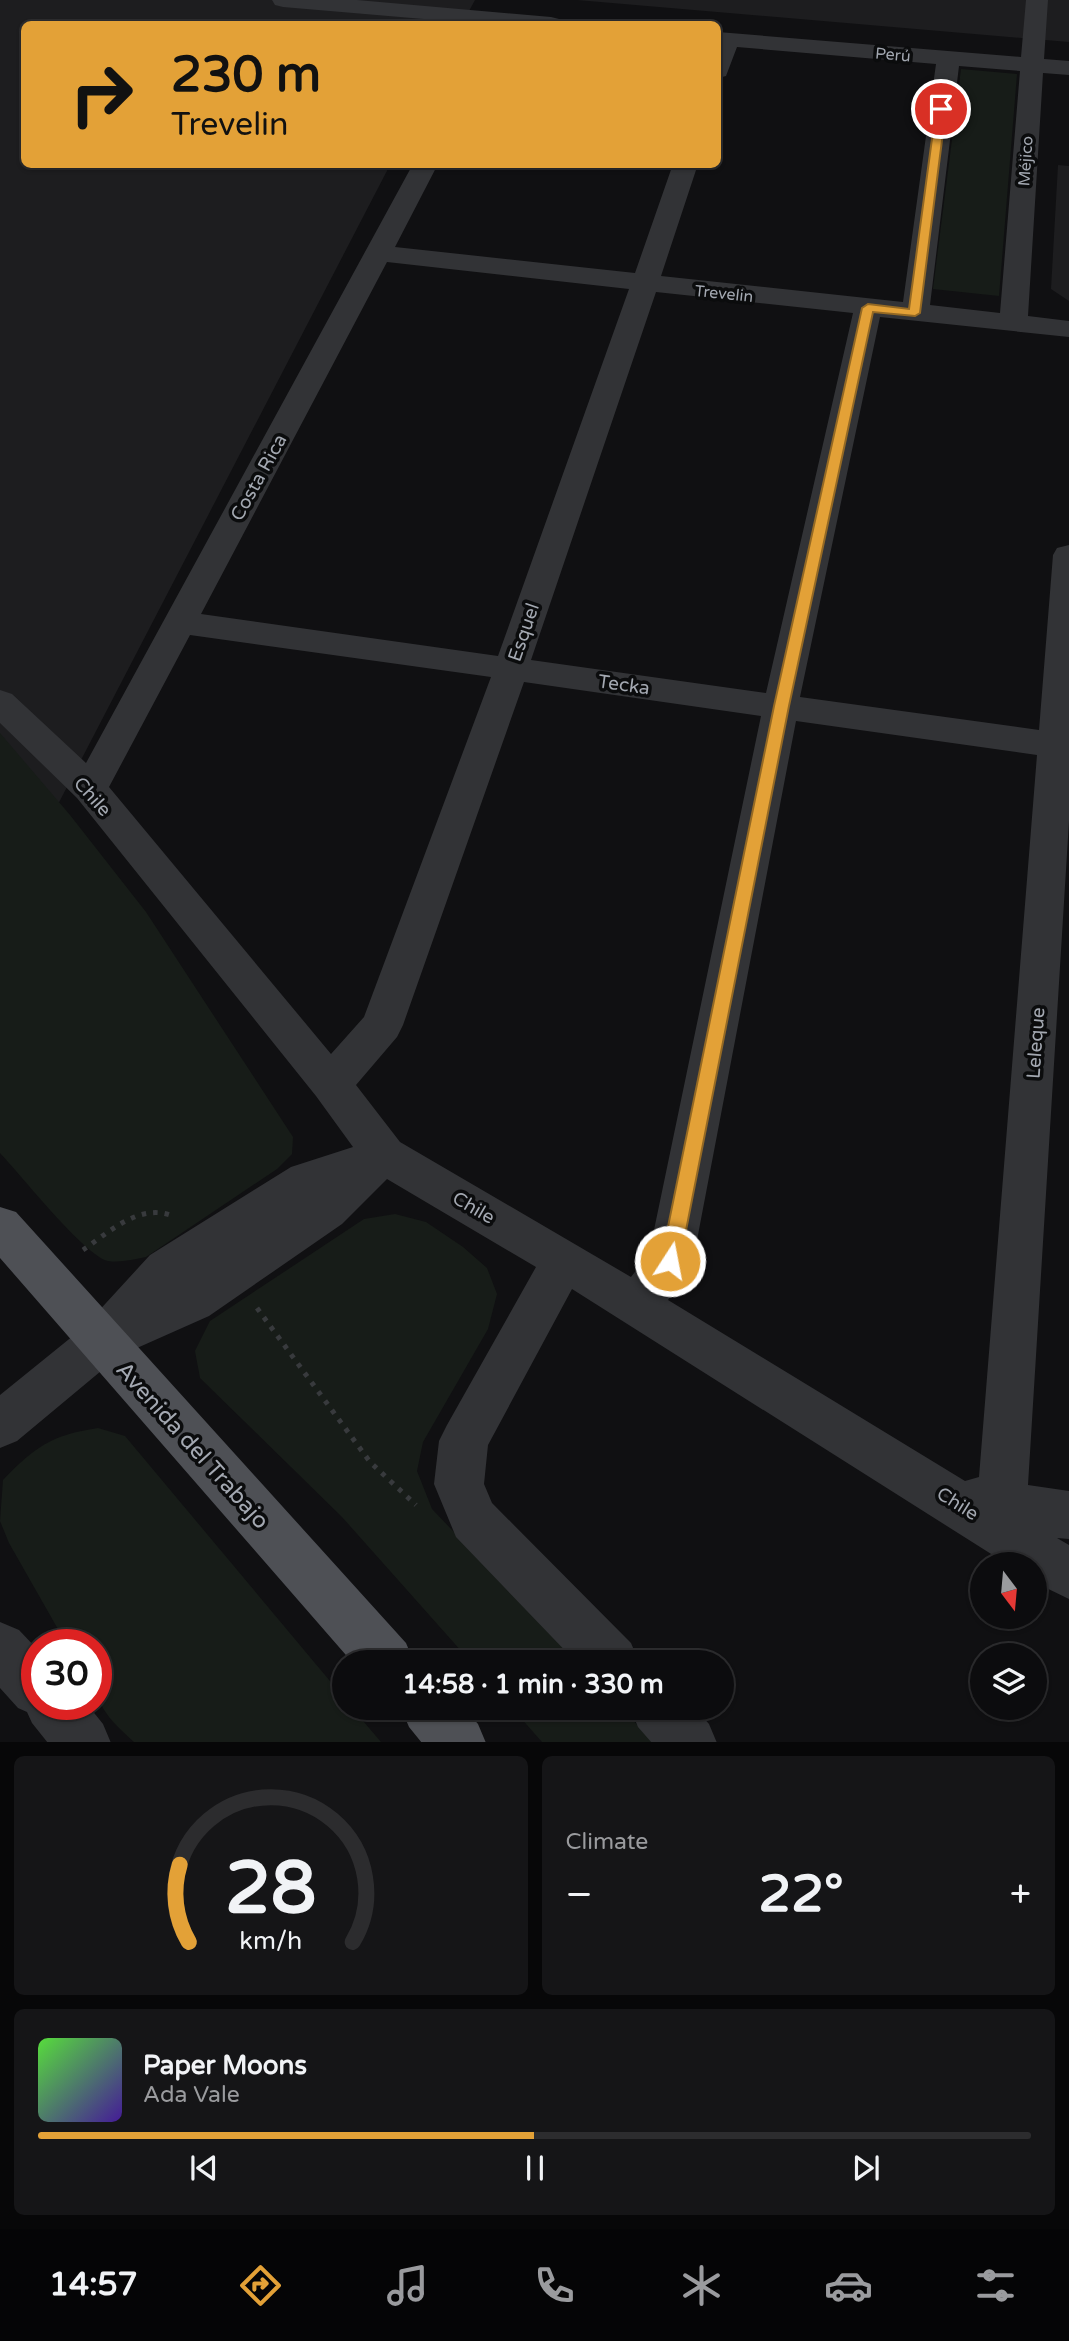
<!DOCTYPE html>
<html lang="en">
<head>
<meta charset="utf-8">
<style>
  :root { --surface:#0c0c0e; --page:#151517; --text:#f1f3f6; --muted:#9a9b9e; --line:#2c2c2e; --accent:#e3a137 }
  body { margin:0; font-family:"Varela Round",sans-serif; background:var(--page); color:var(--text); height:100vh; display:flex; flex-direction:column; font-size:26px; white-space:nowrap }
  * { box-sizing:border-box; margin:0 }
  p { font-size:23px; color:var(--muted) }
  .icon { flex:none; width:38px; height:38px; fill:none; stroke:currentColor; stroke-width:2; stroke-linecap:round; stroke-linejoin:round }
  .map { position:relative; height:1742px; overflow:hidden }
  .drawer { display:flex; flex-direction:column; gap:14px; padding:14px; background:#070708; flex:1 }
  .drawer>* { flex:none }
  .top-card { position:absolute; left:21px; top:21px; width:700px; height:147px; border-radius:10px; box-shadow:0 2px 5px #0004,0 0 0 2px var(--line); background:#e3a137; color:#111; overflow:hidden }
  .needle { width:46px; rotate:164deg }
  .controls { position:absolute; left:970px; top:1552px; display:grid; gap:14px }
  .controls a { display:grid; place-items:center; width:77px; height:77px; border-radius:50%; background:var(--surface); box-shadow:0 2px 5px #0004,0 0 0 2px var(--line); font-size:35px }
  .speed { position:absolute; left:21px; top:1629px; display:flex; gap:14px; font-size:35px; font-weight:700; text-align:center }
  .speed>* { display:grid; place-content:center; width:91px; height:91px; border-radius:50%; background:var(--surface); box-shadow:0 2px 5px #0004,0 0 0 2px var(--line); line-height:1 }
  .speed .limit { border:10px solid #d22; background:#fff; color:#111 }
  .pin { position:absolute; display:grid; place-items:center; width:60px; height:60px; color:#fff; margin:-30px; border:4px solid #fff; border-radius:50%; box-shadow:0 2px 7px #0007 }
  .me { position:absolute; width:77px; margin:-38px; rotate:11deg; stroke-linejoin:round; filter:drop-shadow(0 0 5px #0008) }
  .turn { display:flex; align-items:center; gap:24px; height:147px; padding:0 35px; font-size:32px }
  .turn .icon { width:91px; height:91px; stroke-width:2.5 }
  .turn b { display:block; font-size:49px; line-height:60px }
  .big { font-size:52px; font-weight:800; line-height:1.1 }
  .drawer .card { flex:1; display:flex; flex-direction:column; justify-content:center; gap:10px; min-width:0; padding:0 24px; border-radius:10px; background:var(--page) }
  .drawer .dial { align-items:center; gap:0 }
  .dial svg { height:182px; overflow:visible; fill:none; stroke:var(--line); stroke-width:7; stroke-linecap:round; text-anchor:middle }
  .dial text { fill:var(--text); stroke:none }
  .song { display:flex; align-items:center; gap:21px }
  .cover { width:84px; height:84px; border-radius:10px; background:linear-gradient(135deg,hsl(110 70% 55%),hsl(260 70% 35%)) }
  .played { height:7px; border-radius:4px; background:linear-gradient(90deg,var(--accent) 50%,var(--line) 50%) }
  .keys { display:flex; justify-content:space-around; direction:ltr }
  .heat { display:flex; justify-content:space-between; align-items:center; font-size:38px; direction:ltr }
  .drawer .tiles { flex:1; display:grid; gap:14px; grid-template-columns:1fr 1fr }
  .card:last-child { grid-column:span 2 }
  .trip { position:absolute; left:332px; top:1650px; width:402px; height:70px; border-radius:35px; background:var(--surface); box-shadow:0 2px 5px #0004,0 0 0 2px var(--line); font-weight:800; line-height:70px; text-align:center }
  .menu { display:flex; height:112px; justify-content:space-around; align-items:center; background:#050506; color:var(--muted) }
  .menu .icon { width:49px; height:49px }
  .menu .on { color:var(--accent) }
  .menu b { font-size:32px; color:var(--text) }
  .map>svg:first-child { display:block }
  .built { fill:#1d1d1f }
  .green { fill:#171c18 }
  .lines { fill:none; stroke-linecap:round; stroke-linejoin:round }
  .path { stroke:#383a3d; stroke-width:5; stroke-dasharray:4.5 7; stroke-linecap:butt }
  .minor { fill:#323336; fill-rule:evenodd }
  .major { fill:#4e5055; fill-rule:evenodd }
  .route { fill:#e3a137; stroke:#946924; stroke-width:2 }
  .labels { text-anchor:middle; stroke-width:7; stroke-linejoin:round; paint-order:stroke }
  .far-street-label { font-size:16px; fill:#a3a8b1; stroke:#0b0c0d }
  .street-label { font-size:19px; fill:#a3a8b1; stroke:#0b0c0d }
  .near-street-label { font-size:23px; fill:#a3a8b1; stroke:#0b0c0d }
</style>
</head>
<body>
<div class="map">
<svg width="1069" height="1743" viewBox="0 0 1069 1743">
  <rect width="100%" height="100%" fill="#101012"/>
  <path class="built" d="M0,0h475l-13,24h-438v140l366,1 -390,751z
    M577,0h492v42z
    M1058,165l11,1v135l-18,-12z"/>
  <path class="green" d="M961,69l56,5 -18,222 -66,-7z
    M0,733l70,82 76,97 147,225 -1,17 -15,15 -131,88c-12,2 -25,6 -38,4 -23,-5 -88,-87 -108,-108z
    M395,1214l31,8 37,25 24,21 10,26 -9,35 -65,113 -6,29 15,38 146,153h-107l-129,-145 -142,-139 -5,-27 15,-30 154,-102z
    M98,1428l27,8 220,263v9h7l29,34h-247c-42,-38 -38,-43 -38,-97h-29l-58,-102 -9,-22 3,-41c32,-33 48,-45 95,-52z
    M512,1708h109l33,34h-112z"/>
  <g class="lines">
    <path class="path" d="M83,1250c25,-17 55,-46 87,-35
      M257,1308l113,154 46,43"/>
    <path class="minor" d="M272,0h85l194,17 8,2 3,5h-80l-199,-17 -8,-2z
      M1026,0h22l-4,59 25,2v14l-26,-2 -15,243 41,5v16l-189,-20 -80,380 239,33 14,-175 4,-7 12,-3v276l-41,664 41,6v48l-12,-1 12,7v54l-35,-17v-18h-27l-435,-275 -84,156 -4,39 8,19 139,140 8,19h-63l-120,-125 -22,-53 5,-43 8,-16 89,-158 -149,-88 -45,45 -133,92 -90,40 -102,85 -17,7v-53l84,-68 66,-72 141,-88 62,-20 -37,-51 -239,-298 -77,-75v-33l12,4 74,69 327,-599h25l-43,83 240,26 38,-109h25l-37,112 242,26 33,-238 -199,-17 -11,29 -8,2v-46l303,25zM959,66l61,5 -20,242 -70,-8zM387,262l242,27 -131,367 -297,-42zM656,292l197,21 -87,380 -235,-33zM190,635l301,42 -127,340 -33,37 -222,-267zM524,682l237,34 -112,538 -18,23 -231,-135 -44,-57 41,-48 6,-12zM796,721l241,34 -58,722 -14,4 -297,-181 25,-39z
      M0,1622l19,8 18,19v55h50l16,20 8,19h-63l-16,-20 -5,-11 -9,-4 -18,-20z
      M630,1708h65l14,16 8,19h-65l-14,-16z"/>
    <path class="major" d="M0,1207l16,5 390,431 8,19h-62l-352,-404z
      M401,1708h63l14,16 8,19h-64l-13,-16z"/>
  </g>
  <path class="route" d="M941,106l5,3 -26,204 -5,3 -42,-4 -84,394 -109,555 -3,5 -7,3 -6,-3 -3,-5 113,-555 88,-398 6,-4 41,5 27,-200z"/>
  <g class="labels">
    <g class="far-street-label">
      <text transform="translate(893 54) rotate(5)" y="6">Perú</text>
      <text transform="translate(1025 161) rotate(-86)" y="6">Méjico</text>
      <text transform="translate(724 293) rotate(6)" y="6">Trevelin</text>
    </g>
    <g class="street-label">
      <text transform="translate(258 477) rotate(-61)" y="7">Costa Rica</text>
      <text transform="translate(523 632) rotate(-71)" y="7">Esquel</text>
      <text transform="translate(624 684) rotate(8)" y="7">Tecka</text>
      <text transform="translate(93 796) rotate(48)" y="7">Chile</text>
      <text transform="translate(1035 1043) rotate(-86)" y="7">Leleque</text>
      <text transform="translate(474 1207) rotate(30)" y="7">Chile</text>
      <text transform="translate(958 1503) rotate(32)" y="7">Chile</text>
    </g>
    <g class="near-street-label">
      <text transform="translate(193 1445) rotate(48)" y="8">Avenida del Trabajo</text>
    </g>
  </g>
</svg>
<div class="controls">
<a><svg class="needle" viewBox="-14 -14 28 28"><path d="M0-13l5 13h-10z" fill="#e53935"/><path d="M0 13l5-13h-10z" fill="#9a9b9e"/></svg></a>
<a><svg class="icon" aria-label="layers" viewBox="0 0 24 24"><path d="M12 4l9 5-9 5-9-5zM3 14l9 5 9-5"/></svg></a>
</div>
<div class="speed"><div class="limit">30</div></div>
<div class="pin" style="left:941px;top:109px;background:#d93025"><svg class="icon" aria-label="arrive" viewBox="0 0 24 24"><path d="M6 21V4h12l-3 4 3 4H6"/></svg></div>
<svg class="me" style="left:670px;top:1261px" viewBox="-20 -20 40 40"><circle r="17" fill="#e3a137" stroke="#fff" stroke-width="3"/><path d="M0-11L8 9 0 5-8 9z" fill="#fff"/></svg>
<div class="trip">14:58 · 1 min · 330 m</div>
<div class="top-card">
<div class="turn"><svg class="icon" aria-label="right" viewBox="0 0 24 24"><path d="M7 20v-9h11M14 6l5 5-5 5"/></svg><div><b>230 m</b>Trevelin</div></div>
</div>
</div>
<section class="drawer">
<div class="tiles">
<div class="card dial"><svg viewBox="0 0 100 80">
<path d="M14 69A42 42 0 1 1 86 69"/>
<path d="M14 69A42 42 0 0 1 10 35" stroke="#e3a137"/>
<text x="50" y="56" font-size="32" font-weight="700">28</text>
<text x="50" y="72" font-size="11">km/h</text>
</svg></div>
<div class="card"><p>Climate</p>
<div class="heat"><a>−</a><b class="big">22°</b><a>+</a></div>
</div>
<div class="card">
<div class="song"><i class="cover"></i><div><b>Paper Moons</b><p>Ada Vale</p></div></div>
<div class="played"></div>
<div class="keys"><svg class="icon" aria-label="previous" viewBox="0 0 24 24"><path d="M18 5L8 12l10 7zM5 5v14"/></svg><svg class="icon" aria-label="pause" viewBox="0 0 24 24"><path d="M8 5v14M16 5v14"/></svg><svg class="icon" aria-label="next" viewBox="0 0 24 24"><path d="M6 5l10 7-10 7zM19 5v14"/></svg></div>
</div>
</div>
</section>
<nav class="menu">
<b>14:57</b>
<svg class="icon on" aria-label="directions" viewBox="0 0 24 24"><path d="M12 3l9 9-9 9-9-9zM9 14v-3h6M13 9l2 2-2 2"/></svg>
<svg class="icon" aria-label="music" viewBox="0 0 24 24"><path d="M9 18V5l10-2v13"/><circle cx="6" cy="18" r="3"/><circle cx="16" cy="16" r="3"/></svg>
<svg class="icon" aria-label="phone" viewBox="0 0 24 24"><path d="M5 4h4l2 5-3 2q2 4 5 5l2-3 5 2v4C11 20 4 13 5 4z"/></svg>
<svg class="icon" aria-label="climate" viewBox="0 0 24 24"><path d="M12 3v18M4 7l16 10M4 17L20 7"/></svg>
<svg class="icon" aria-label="car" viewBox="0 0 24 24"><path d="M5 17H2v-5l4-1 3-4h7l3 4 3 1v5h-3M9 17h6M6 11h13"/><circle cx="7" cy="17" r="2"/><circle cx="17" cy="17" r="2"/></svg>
<svg class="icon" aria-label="filters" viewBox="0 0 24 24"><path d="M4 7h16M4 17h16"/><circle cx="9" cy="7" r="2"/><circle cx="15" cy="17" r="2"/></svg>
</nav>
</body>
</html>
